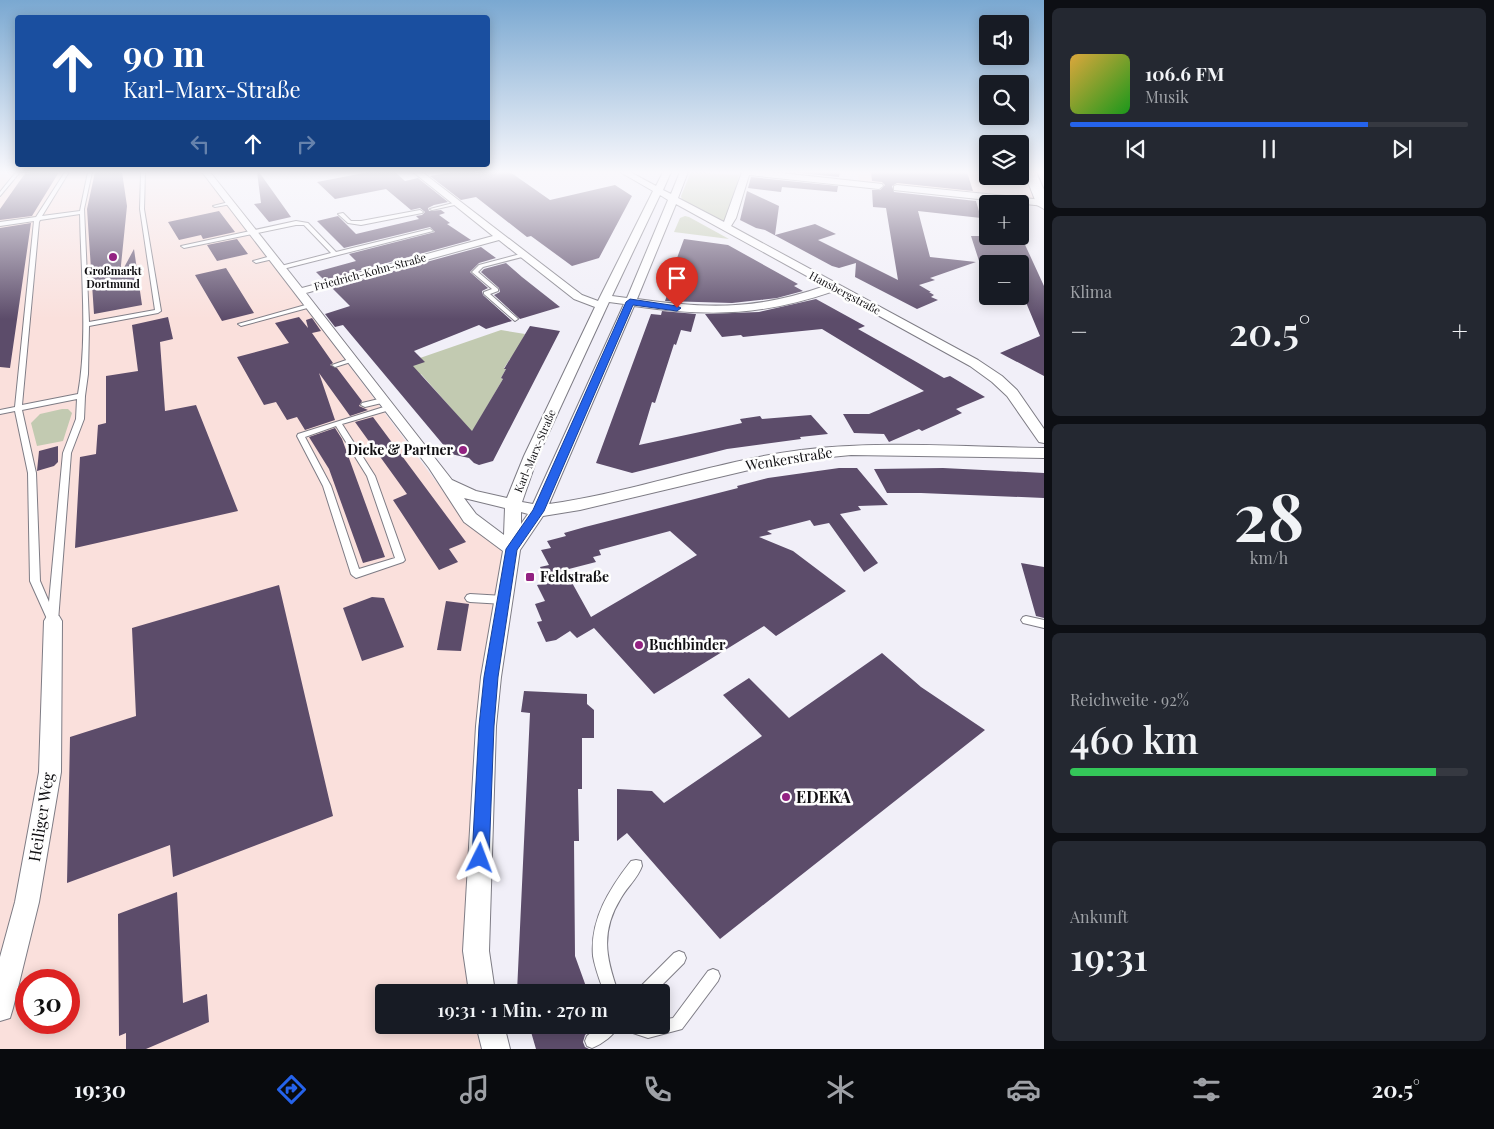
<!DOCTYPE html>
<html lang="de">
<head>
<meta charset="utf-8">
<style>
  :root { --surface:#171b24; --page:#242831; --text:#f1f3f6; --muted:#9ea1a6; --line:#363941; --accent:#2563eb }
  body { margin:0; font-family:"Playfair Display",serif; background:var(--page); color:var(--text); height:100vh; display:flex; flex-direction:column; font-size:19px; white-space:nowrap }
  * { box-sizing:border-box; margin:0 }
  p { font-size:16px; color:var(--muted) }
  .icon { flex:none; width:28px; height:28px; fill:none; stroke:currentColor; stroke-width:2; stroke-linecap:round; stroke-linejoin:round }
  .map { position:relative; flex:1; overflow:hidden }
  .details { display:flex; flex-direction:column; gap:8px; padding:8px; background:#0d0f14; width:450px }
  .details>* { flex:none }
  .guide { position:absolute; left:15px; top:15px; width:475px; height:152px; border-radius:5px; box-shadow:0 2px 12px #0003; background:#1a4fa0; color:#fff; overflow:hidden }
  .controls { position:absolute; left:979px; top:15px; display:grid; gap:10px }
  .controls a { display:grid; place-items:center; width:50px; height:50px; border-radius:5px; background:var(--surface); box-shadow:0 2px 12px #0003; font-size:25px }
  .speed { position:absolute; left:15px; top:969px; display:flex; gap:10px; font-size:25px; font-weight:700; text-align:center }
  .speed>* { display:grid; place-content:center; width:65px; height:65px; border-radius:50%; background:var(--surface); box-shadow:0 2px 12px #0003; line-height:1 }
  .speed .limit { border:8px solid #d22; background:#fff; color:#111 }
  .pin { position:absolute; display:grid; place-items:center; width:42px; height:42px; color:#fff; margin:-51px -21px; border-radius:50% 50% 50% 0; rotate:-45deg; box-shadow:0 0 5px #0007 }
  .pin .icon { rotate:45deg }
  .me { position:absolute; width:55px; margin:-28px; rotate:3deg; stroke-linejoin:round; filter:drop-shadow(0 0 4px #0008) }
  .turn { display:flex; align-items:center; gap:18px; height:105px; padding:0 25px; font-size:22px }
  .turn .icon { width:65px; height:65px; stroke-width:2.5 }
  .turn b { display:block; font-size:35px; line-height:42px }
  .lanes { display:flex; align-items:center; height:48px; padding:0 25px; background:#0003; justify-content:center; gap:25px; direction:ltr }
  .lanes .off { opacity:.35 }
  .big { font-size:38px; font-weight:600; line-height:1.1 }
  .details .tile { flex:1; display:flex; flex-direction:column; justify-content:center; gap:8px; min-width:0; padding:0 18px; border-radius:8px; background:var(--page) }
  .details .dial { align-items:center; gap:0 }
  .dial b { font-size:65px; line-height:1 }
  .song { display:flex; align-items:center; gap:15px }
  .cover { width:60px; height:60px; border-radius:8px; background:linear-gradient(135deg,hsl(40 70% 55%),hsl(120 70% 35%)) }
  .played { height:5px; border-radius:2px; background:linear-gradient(90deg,var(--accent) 75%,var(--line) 75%) }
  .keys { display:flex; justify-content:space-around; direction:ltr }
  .heat { display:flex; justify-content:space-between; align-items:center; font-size:28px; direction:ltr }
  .charge { height:8px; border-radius:4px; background:linear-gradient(90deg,#34c759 92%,var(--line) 0) }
  .trip { position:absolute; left:375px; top:984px; width:295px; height:50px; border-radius:5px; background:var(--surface); box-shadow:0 2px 12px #0003; font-weight:600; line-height:50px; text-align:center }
  .menu { display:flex; height:80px; justify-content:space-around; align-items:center; background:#090b0e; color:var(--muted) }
  .menu .icon { width:35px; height:35px }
  .menu .on { color:var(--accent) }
  .menu b { font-size:22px; color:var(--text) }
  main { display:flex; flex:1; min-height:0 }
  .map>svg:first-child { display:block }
  .commercial { fill:#fae0dc; fill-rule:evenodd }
  .green { fill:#c2cab1 }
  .building { fill:#5c4c6a; fill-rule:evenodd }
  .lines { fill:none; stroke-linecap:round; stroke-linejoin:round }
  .service-casing { stroke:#7e7c85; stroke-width:2 }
  .minor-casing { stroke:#7e7c85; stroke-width:2 }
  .secondary-casing { stroke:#7e7c85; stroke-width:2 }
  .service { fill:#fff; fill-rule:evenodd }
  .minor { fill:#fff; fill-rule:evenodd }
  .secondary { fill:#fff; fill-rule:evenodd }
  .route { fill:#2563eb; stroke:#184099 }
  .poi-dot { fill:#932282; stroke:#fefefe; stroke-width:2 }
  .labels { text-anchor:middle; stroke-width:5; stroke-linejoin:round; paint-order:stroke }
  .far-poi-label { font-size:11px; font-weight:bold; fill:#100f12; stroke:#fefefe }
  .far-street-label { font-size:11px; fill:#100f12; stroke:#fefefe }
  .poi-label { font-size:14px; font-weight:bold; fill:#100f12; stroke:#fefefe; text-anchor:start }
  .street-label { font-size:14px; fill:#100f12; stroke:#fefefe }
  .near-poi-label { font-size:16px; font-weight:bold; fill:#100f12; stroke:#fefefe; text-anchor:start }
  .near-street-label { font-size:16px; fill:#100f12; stroke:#fefefe }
</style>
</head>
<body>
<main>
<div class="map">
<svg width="1044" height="1049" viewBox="0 0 1044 1049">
  <rect width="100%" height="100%" fill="#f1eff8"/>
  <path class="commercial" d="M0,172h204l264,352 38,26 -41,381 5,61h-86v33h93l6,24h-483zM26,980h43v42h-43z
    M858,172h129l1,4h32v-4h5l11,29 -177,-19z"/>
  <path class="green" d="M691,172l48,3 -11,45h-7l-39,-20 -1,-4z
    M685,216l4,1 40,22 -55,-7 6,-14z
    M501,330l24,4 -12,25h-3l-6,9 2,1 -5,9 2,1 -31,53 -51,-58 -2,1 -8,-9 9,-8z
    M62,409h6l4,4 -9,28 -26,5 -6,-23 9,-9z"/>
  <path class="building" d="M26,172h33l-27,44 -32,4v-11z
    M95,172h27l5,34 -7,69 14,-26 8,56 -48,9 -7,-105z
    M257,172h2l32,45 -22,5 -15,-18 7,-1z
    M369,172h26l10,9 13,-3 30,24 -14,3 -6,3 1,3 12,-1 4,3 -6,2 11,8 -3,1 24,16 -147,40 -8,-8 40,-11 -7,-7 86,-22 -5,-5 -86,21 -27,-27 21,-5 18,18 63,-15 -3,-3 6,-1 3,-3 -5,-4 -9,2 -25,-21 -51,10 -18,-17z
    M453,172h57l40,28 65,-15 17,11 -33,62 -27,8 -41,-30 -4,1 -51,-40 -15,3 -31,-24z
    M790,172h50l-1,5z
    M871,172h96l6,19 -76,-8 -5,3 2,6 82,9 5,17 -63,-7 12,46 46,5 -46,16 5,2 -16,5 12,7h-2l5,3 -3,2 7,3 -21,9 -62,-32 1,-14 -17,5 -7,-2 -67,-36 -9,-2 -16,-8 7,-29 32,15 -4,29 40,-11 21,10 -18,6 80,40 -12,-72 -13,-1 -1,-17h8l5,-5 -3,-3 -10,-1z
    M751,177l87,9 -1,6 -55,-5 -1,5 -33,-4z
    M219,211l16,21 -32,7 -2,-4 -22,5 -11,-18z
    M31,223l-21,145 -10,-1v-139z
    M971,236h50l23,50v90l-44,-23 40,-17 -20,-48v-24h-40z
    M237,239l11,15 -31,7 -10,-16z
    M684,239l44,6 70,39 -4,2 9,5 -26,7 -45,5 -67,-2 11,-31 3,-11 -2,-1z
    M481,247l15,11 -17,5 -9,9 18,16 -6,3 1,4 29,26 -26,8 -7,-4 -65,26 11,11 -12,4 59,65 31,-52 -2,-1 5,-9h-2l26,-43 30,5 -67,130 -14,4 -5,-2 -5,-5 -18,-4 -108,-129 -8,2 -10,-13 25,-8 -18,-18z
    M506,263l16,14 38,30 -40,12 -26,-24 6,-3 -1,-4 -18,-16 3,-3z
    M226,268l28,45 -32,8 -27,-46z
    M816,299l49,27 -7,3 55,31 31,18 6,-2 35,21 -29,12 6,4 -40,18 -3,-2 -30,13 -5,-8 -30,-1 -11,-19h26l55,-23 -102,-62 -79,8 -2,-2 -19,2 -17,-23 54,-2z
    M662,311l34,3 -5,18 -10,-2 -5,15 -2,-1 -19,59 -3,-1 -13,43 103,-22 -2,-4 20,-3 2,3 49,-4 17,19 -28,3 1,2 -74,10 -95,24 -36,-10 55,-149 10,1z
    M168,317l5,22 -13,3 5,69 31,-6 42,106 -163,37 5,-91 16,-3 2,-29 8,-2v-47l32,-5 -6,-46z
    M299,317l9,11 -2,-8 6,-2 9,13 -9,2 21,30 -3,2 7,3 25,33 -3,5 9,4 -18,6 -31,-43 16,47 -30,10 -8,-13 -10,3 -11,-18 -12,3 -27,-48 52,-14 -14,-20z
    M373,417l93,125 -17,7 9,13 -19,8 -46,-70 14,-6 -52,-72z
    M335,428l7,11 43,118 -22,6 -34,-94 -20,-32z
    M58,446v16l-4,4 -17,5 2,-20z
    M839,468h18l31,37 -30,1 3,4 -21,4 38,49 -14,9 -35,-49 -15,3 -4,-6 -43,11 5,3 -13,3 34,14 53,40 -70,45 -12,-10 -110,68 -60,-66 -17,10 -7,-7 -14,9 -10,2 -9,-20 5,-1 -7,-17 10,-3 -8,-16 10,-2 -7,-16 9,-2 -8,-15 10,-2 -4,-7 19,-5 -2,-3 21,-6 153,-39 -1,-2 31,-8zM670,531l27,24 -106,62 -26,-47 31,-8 -3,-5 8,-2 -2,-5z
    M943,468l101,5v25l-123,-5h-34l-13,-24z
    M1021,563l23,4v51l-8,-2z
    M279,585l54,231 -160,61 -3,-32 -103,38 3,-146 66,-21 -4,-88z
    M372,597l12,1 20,49 -42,14 -19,-53z
    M446,601l23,3 -8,47 -24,-1z
    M882,653l39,34 64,43 -265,209 -93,-106 -10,8v-52l35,2 12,12 98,-67 -39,-41 26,-17 40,40z
    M524,691l63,3v10l7,6v28h-12v51h-4l1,52h-5l1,115 13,36h-71l13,-279 -9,-1z
    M177,892l6,111 24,-9 2,28 -63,27h-20v-16l-7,3 -1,-122z
    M529,1025h59l2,6 -5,4 -2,7 2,5 4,2h-53z"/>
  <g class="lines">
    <g class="service-casing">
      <path id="service" d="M16,172h4l-20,24v-4z
        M65,172h4l-27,44 38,-5 8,-39h4l-8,37 5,113 66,-12 -15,-101 1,-37h4l-1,37 17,102 -3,2 -69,13 -1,48 -3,22 -1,23 -13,34 -13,168 -2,3 -3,1 -3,-1 -2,-3 -18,-40 -2,-108 -13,-62 -15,3v-4l15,-3 19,-186 -34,5v-4l36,-5zM80,214c1,58 8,124 -2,180l-56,11 17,-183 1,-2zM77,399l-1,20 -13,34 -14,149 -9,-21 -4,-108 -14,-63z
        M229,202h2v2l-16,3 -2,-1z
        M457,202h2v2l-27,6 -2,-1z
        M420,210l3,2 -1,1 -61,12 -13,-2 -10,-9 5,-1 8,8h10z
        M296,221l12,2 28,29 94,-23 3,2 -154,39 -2,-1v-2l54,-14 -27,-28h-8l-112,23 -3,-2z
        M524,253l3,2 -1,1 -43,11 -5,5 20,17v2l-8,3 27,24 1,1 -3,2 -31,-27v-2l8,-3 -20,-17 7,-7z
        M271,256l2,1v2l-17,4 -3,-2z
        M309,304l3,2 -1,1 -70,19 -3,-2z
        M352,358l2,1v2l-19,6 -3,-2z
        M383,398l4,2 -1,2 -21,5 -4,-2 1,-2z
        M390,405l4,2 -1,2 -51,15 33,52 30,84 -2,2 -47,16 -3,-2 -2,-2 -28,-88 -26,-50 1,-2zM336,426l31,50 28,82 -36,11 -28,-83 -26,-49z
        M470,594l34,2 3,1 2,3 -2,3 -3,1 -34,-2 -3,-1 -2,-3 2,-3z
        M1026,616l18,4v8l-21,-5 -2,-3 2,-3z
        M636,860l5,1 1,5c-4,12 -15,21 -21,32 -21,34 -15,60 -3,94h-14c-4,-11 -9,-24 -11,-36 -3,-37 17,-68 38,-95z
        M679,951l5,2 2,5 -2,5 -29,29h-17l2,-5 34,-34z
        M713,969l5,2 2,5 -2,5 -36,48 -34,9 -24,-8 -2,-5h39v-5l12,-2 35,-47z
        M600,1025h19c-4,10 -17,19 -27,23l-5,-2 -2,-5 2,-5z"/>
    </g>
    <g class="minor-casing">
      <path id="minor" d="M202,172h8l92,116 191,-52 -80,-64h9l160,123 16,6 55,-110 -33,-19h10l26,14 7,-14h8l-8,18 8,4 9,-22h8l-10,26 46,24 18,-50h30l110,12 1,2 -4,3 -130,-14 -13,43 -5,8 247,134 24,16 15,14 27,39v14l-5,-1 -32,-46 -15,-14 -22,-16 -136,-75c-73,25 -124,26 -200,15l-85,198c85,-12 167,-43 252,-54 80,-10 163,-3 243,-2v10l-193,-3 -51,5 -51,10 -169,40 -37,6 -23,34 -19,127 -5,49 -7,225 6,41h-26l-6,-41 13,-225 5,-49 22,-126 -39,-29 -35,-54zM660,195l8,5 -41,98 -15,-2zM676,204l149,82c-68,24 -117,23 -188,13zM499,240l75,59 21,8 -71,149 -17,42 -31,-7 -24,-11 -146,-187zM609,302l15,2 -91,200 -11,-2 16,-46zM464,498l41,10 -1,27 -28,-21zM521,512l7,2 -7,10z
        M897,185l147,15v6l-150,-16v-4z
        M53,614l6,2 3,5 -1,151 -22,130 -26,106 -3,10 -10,3v-64l15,-55 24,-130 5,-151 3,-5z
        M476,1025h28l6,24h-28z"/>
    </g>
    <g class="secondary-casing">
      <path id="secondary" d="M1024,172h12l8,18v19l-7,-4z"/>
    </g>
    <use href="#service" class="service"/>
    <use href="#minor" class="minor"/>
    <use href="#secondary" class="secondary"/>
  </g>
  <linearGradient id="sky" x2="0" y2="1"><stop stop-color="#7aa8d1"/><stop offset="0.54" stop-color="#f9f8fc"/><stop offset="1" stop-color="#f9f8fc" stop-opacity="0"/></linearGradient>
  <rect width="1044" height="319" fill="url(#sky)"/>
  <path class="route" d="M630,299l47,7 4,2 -4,3 -44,-6 -89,206 -27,39 -19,127 -4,49 -5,132 -3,6 -6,3 -6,-3 -2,-6 7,-132 5,-49 22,-128 27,-39 93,-208z"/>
  <g class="poi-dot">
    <circle cx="113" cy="257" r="5"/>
    <circle cx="463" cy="450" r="5"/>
    <rect x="525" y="572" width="10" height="10" rx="2.5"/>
    <circle cx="639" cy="645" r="5"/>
    <circle cx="786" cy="797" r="5"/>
  </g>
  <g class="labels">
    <g class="far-poi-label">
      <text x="113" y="275">Großmarkt<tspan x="113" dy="13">Dortmund</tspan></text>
    </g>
    <g class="far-street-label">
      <text transform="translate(370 272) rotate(-15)" y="4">Friedrich-Kohn-Straße</text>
      <text transform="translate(845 293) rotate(28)" y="4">Hansbergstraße</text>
      <text transform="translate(535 451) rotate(-67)" y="4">Karl-Marx-Straße</text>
    </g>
    <g class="poi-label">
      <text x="453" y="455" text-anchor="end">Dicke &amp; Partner</text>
      <text x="540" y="582">Feldstraße</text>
      <text x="649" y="650">Buchbinder</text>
    </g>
    <g class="street-label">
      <text transform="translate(789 459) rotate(-9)" y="5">Wenkerstraße</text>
    </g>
    <g class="near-poi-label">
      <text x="796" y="803">EDEKA</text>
    </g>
    <g class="near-street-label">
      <text transform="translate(41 817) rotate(-81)" y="6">Heiliger Weg</text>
    </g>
  </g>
</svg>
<div class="controls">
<a><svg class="icon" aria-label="sound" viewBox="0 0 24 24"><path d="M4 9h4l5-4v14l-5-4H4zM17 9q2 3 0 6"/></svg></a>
<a><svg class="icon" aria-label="search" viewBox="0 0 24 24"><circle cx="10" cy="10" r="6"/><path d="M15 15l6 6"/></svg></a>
<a><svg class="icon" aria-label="layers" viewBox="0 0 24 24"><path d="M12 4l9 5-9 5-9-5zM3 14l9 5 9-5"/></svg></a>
<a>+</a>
<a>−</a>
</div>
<div class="speed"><div class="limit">30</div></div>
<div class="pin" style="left:677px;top:308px;background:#d93025"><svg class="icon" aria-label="arrive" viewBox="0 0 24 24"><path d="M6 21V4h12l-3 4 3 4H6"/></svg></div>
<svg class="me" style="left:480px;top:858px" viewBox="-20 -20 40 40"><path d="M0-17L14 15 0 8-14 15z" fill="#2563eb" stroke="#fff" stroke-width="4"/></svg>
<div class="trip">19:31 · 1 Min. · 270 m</div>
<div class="guide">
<div class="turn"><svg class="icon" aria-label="ahead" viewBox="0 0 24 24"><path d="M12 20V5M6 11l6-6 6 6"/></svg><div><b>90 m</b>Karl-Marx-Straße</div></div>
<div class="lanes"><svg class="icon off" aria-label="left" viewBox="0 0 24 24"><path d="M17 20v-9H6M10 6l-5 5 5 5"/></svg><svg class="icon" aria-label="ahead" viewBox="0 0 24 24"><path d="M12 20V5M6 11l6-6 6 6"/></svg><svg class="icon off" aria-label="right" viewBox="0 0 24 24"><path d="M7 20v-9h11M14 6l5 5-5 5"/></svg></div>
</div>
</div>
<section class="details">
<div class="tile">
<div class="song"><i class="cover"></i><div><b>106.6 FM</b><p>Musik</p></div></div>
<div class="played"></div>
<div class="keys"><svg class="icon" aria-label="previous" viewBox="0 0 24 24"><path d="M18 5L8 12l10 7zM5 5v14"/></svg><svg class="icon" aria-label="pause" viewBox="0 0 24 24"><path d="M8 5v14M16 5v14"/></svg><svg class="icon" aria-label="next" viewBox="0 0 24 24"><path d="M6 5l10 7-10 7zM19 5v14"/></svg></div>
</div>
<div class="tile"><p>Klima</p>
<div class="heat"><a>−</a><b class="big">20.5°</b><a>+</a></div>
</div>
<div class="tile dial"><b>28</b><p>km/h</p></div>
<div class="tile"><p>Reichweite · 92%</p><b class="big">460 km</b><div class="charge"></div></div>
<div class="tile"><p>Ankunft</p><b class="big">19:31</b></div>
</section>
</main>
<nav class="menu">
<b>19:30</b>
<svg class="icon on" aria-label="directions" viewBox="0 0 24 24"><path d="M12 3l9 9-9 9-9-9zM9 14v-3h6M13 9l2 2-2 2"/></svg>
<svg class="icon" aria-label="music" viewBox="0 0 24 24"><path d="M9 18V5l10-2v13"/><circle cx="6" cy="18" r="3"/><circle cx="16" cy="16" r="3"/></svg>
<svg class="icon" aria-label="phone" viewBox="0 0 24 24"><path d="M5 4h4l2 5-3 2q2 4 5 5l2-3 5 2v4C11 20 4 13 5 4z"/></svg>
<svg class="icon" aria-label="climate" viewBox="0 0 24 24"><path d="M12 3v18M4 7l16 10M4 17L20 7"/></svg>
<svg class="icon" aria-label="car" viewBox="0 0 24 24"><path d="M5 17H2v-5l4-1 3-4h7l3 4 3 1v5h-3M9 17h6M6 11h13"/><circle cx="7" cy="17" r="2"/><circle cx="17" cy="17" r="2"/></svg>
<svg class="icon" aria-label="filters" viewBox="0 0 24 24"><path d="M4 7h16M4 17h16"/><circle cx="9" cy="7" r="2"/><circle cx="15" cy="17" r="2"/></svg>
<b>20.5°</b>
</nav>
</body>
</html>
